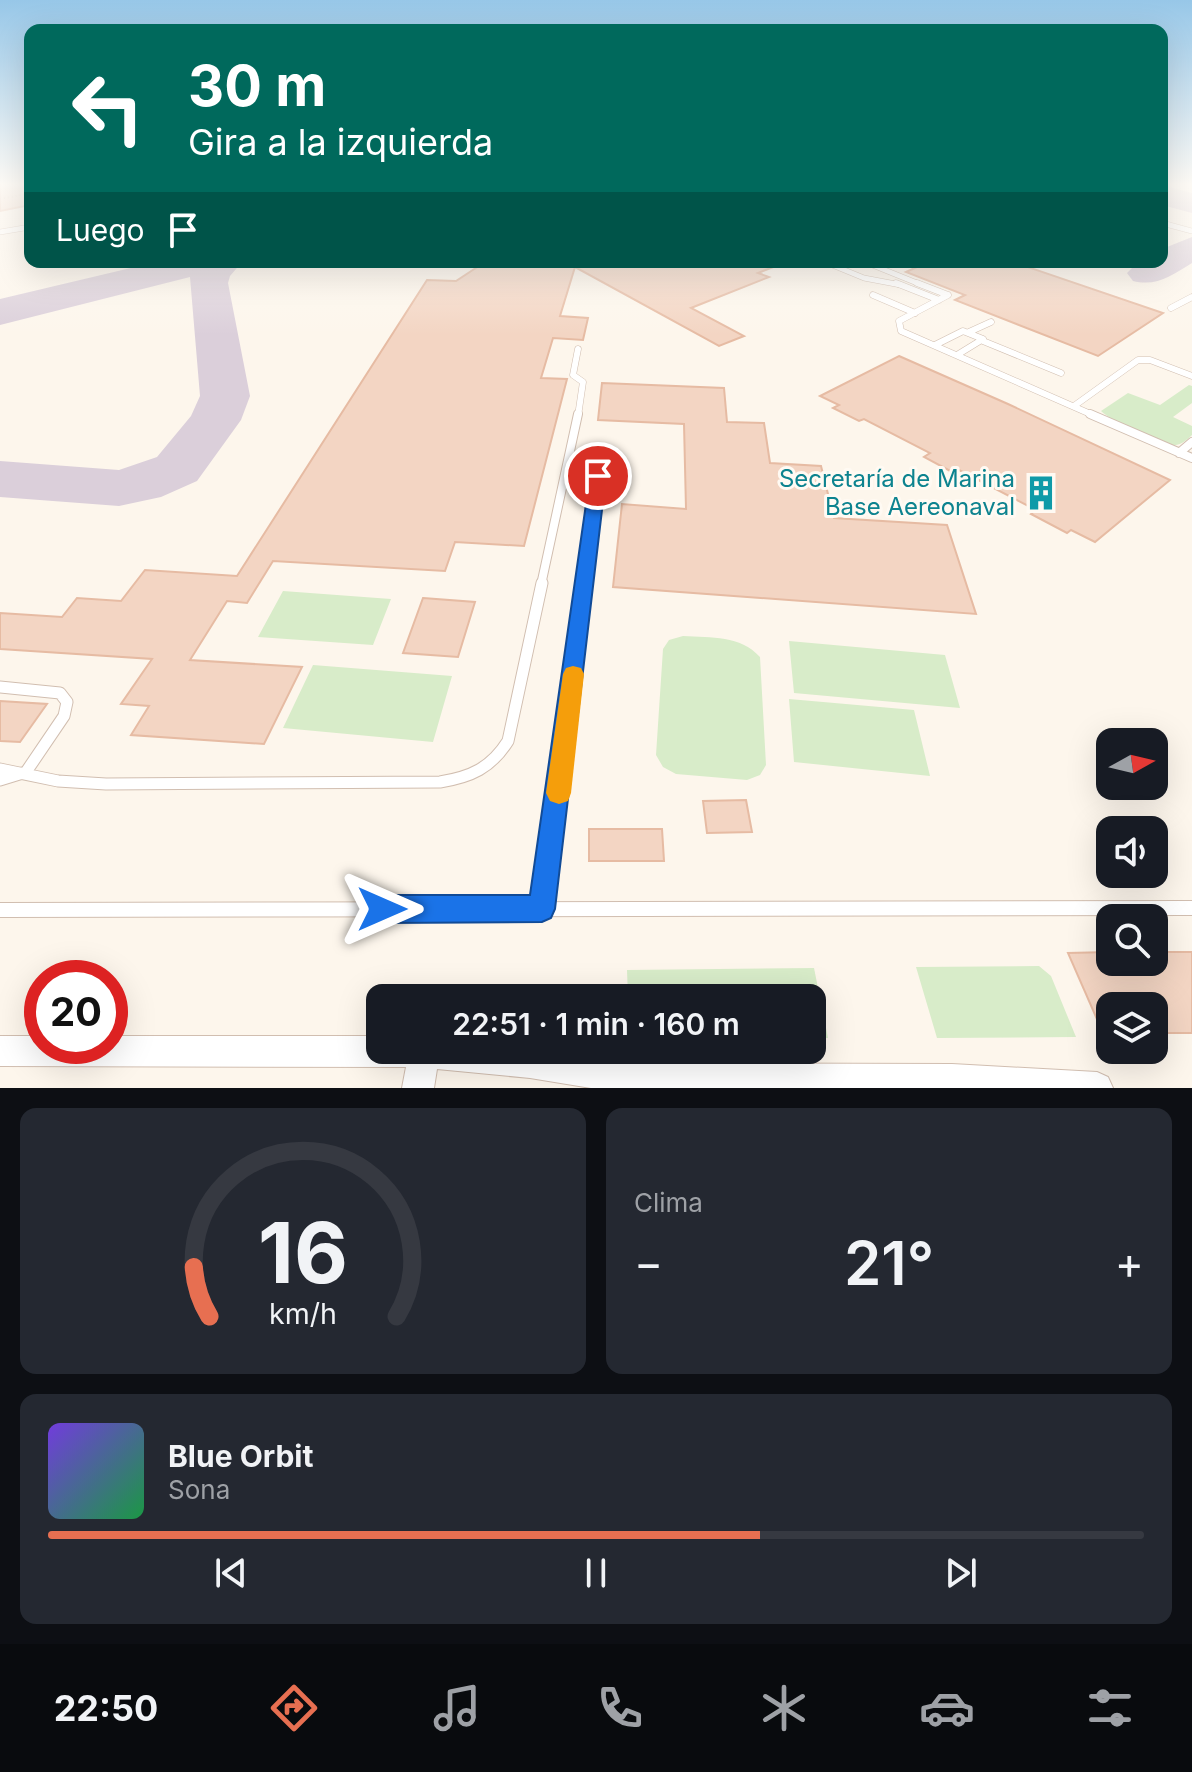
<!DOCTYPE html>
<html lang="es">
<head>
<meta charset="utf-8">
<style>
  :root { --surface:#171b24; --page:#242831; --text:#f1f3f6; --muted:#9ea1a6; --line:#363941; --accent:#e76f51 }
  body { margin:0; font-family:Inter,sans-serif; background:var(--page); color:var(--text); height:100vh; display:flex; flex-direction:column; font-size:30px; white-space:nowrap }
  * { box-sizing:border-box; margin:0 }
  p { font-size:26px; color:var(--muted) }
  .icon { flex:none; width:44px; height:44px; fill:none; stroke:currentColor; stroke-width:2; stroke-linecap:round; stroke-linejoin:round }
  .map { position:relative; height:1088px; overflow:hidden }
  .sheet { display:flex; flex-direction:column; gap:20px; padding:20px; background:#0d0f14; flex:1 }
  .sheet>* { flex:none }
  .top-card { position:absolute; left:24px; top:24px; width:1144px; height:244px; border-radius:16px; box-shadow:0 8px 32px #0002; background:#00695c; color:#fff; overflow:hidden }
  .needle { width:52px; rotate:82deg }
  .controls { position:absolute; left:1096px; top:728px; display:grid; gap:16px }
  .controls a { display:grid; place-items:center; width:72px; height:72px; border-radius:16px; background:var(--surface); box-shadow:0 8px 32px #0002; font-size:40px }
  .speed { position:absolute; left:24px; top:960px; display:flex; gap:16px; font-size:40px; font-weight:700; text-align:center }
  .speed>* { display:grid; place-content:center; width:104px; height:104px; border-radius:50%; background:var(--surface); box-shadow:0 8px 32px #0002; line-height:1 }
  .speed .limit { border:12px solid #d22; background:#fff; color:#111 }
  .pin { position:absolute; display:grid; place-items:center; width:68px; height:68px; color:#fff; margin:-34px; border:4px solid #fff; border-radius:50%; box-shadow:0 2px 8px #0007 }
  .me { position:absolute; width:88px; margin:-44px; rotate:90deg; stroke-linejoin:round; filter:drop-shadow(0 0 6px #0008) }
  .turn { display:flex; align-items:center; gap:28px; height:168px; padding:0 32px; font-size:36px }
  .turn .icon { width:104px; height:104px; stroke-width:2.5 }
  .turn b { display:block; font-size:56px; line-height:68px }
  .then { display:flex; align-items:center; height:76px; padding:0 32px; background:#0003; gap:16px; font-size:30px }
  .big { font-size:60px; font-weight:600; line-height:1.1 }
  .sheet .card { flex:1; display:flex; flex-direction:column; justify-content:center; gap:12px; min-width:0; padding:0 28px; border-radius:16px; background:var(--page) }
  .sheet .dial { align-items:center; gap:0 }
  .dial svg { height:208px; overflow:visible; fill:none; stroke:var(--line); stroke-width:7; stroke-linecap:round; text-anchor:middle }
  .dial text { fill:var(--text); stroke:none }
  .song { display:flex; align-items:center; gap:24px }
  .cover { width:96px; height:96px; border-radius:12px; background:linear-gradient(135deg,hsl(260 70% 55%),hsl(140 70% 35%)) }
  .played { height:8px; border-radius:4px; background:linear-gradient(90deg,var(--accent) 65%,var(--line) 65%) }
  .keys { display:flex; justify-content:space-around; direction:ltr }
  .heat { display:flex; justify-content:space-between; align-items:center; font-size:44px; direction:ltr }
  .sheet .tiles { flex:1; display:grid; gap:20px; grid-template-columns:1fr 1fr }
  .card:last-child { grid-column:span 2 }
  .trip { position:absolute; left:366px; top:984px; width:460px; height:80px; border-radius:16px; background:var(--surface); box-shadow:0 8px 32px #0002; font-weight:600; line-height:80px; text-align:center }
  .menu { display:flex; height:128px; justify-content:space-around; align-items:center; background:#090b0e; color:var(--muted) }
  .menu .icon { width:56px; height:56px }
  .menu .selected { color:var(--accent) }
  .menu b { font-size:36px; color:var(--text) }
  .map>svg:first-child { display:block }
  .green { fill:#d8ecc9 }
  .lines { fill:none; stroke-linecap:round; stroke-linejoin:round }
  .taxiway { fill:#dbcfda; fill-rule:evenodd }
  .building { fill:#f3d5c3; stroke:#e6bba3; stroke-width:2 }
  .service-far4-casing { stroke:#d1beb0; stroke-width:6 }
  .service-far3-casing { stroke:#d1beb0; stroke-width:7 }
  .service-far2-casing { stroke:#d1beb0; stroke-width:10 }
  .service-far1-casing { stroke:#d1beb0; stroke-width:13 }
  .service-casing { stroke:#d1beb0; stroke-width:16 }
  .minor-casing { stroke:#d1beb0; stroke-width:2 }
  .path { stroke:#d9b8a5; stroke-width:2; stroke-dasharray:1 3; stroke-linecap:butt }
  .service-far4 { stroke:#fff; stroke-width:5 }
  .service-far3 { stroke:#fff; stroke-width:6 }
  .service-far2 { stroke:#fff; stroke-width:8 }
  .service-far1 { stroke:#fff; stroke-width:11 }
  .service { stroke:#fff; stroke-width:14 }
  .minor { fill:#fff; fill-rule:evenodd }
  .route { fill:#1a73e8; stroke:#114b97; stroke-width:2 }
  .slow { fill:#f59e0b }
  .labels { text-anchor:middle; stroke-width:6; stroke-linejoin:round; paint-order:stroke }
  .culture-label { font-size:24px; fill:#0d838f; stroke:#fffaf3; text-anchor:end }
</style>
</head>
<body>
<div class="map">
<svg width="1192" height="1088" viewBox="0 0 1192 1088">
  <rect width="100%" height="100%" fill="#fdf6ec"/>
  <path class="green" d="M1189,385l3,1v17l-19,14 19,9v9c-5,5 -10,9 -16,10 -17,1 -63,-23 -75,-34l27,-18 32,12z
    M283,591l108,8 -18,46 -115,-8z
    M683,636c29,2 57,-1 77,21l6,108 -6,10 -13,5 -71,-6 -13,-7 -7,-12 7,-106 6,-9z
    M789,641l156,14 15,53 -166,-15z
    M313,665l139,11 -19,66 -150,-14z
    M789,699l125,11 16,66 -136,-14z
    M1039,966l12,10 25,61 -139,1 -21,-71z
    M814,968l14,70h-16v-40h-184l-1,-28z"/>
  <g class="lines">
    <path class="taxiway" d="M1162,185l30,8v20l-30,-8z
      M1192,237v26c-20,12 -35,24 -59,18l-6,-8 11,-11h24v-13z
      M156,262h86l-12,14 -2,7 22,113 -9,24 -44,61 -36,16 -42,9 -119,-9v-36l119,9 38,-13 34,-41 9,-20 -10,-119 -190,48v-26z"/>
  </g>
  <path class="building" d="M0,183h30v22l-30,6z
    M485,262l296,2 -23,9 11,4 -78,31 53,28 -25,10 -144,-79 -15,49 28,2 -5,22 -30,-2 -12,40 26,1 -43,167 -69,-4 -10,29 -172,-10 -26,42 -20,-2 -37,59 112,7 -38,77 -133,-9 18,-29 -28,-2 31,-45 -152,-10v-36l62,4 15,-19 44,3 24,-31 92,6 190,-296 29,1z
    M928,262h38l13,5 10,-5h24l150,51 -65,43 -143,-56 10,-5 -59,-23z
    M899,356l109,48 162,76 -75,62 -24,-12 -4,3 -36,-19 5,-4 -77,-40 -5,3 -30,-16 6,-4 -66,-34 -5,2 -26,-13 6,-3 -19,-9z
    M602,383l122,5 3,34 37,1 6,40 51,3 13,52 113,7 29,89 -363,-27 9,-83 64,5 -2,-85 -86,-4z
    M423,598l52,4 -17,55 -55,-4z
    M0,701l47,3 -27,38 -20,-1z
    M746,800l6,32 -45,1 -4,-32z
    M589,829h73l2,32h-75z
    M1110,952v10h44v-10h38v81h-38v-27h-44v43l-42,-96z"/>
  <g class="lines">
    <g class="service-far4-casing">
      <path id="service-far4" d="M1162,223l30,8
        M0,232l30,-5
        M825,262l39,16 37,7
        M865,262l57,23"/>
    </g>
    <g class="service-far3-casing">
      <path id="service-far3" d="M896,283l43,17
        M917,283l31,12
        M873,295l42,18
        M948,295l-49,26 2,10 194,85
        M1171,308l21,-11
        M969,332l22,-10
        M983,341l78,32
        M935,345l28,-14 20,8 -26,16
        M1074,406l64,-46h12l42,16
        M578,416l5,-34 -10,-7 5,-26"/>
    </g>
    <g class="service-far2-casing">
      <path id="service-far2" d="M1090,414l102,44
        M1179,453l13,-11
        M541,585l37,-171
        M584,585l14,-109"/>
    </g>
    <g class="service-far1-casing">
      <path id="service-far1" d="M0,687l60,6 7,9 -3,14 -38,56 -26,8
        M0,769l58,12 48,3 334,-2c31,-5 51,-14 68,-41l34,-158
        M556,805l28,-222"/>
    </g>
    <g class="service-casing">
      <path id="service" d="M542,909l14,-106
        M0,910l1192,-2"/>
    </g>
    <g class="minor-casing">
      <path id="minor" d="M0,1036h42v10h68v-10h270v14h172l79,13 321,1 145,8 11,5 5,11h-522l-61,-10 -93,-9 -3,19h-32l4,-21 -406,-1z"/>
    </g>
    <path class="path" d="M0,199l30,-6"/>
    <use href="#service-far4" class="service-far4"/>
    <use href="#service-far3" class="service-far3"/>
    <use href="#service-far2" class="service-far2"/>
    <use href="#service-far1" class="service-far1"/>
    <use href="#service" class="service"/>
    <use href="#minor" class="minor"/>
  </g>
  <linearGradient id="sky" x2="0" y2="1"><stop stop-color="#97c7e8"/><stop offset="0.55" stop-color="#fefbf6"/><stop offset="1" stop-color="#fefbf6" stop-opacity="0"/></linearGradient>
  <rect width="1192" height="335" fill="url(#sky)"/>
  <path class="route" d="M598,471l8,5 -51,433 -4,9 -9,4 -160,1 -10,-4 -4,-10 4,-10 10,-4h148l60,-419z"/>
  <path class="slow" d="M573,666l8,2 3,6 -13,119 -3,8 -9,3 -9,-3 -4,-8 17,-119 3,-6z"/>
  <defs>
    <g id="building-bare" transform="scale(2.76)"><path d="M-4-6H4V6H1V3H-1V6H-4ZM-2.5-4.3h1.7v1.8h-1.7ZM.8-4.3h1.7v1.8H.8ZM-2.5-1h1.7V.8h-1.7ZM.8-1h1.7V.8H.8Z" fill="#0f9aa8" stroke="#fffaf3" stroke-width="2.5" paint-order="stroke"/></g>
  </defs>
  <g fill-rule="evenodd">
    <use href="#building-bare" x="1041" y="493"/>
  </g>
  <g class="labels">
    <g class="culture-label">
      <text x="1015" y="487">Secretaría de Marina<tspan x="1015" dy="28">Base Aereonaval</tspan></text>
    </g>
  </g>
</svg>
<div class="controls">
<a><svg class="needle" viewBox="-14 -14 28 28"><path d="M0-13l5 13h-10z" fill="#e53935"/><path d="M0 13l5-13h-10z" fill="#9ea1a6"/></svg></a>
<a><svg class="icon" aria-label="sound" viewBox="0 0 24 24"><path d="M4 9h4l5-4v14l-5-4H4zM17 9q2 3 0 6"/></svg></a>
<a><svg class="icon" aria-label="search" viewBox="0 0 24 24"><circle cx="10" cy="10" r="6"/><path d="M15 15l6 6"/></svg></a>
<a><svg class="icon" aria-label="layers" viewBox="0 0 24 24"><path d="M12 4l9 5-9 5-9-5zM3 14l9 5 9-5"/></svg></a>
</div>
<div class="speed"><div class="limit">20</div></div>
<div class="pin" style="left:598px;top:476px;background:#d93025"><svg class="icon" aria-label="arrive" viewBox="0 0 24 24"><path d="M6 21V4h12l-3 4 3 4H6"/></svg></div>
<svg class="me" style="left:382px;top:909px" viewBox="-20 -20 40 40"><path d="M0-17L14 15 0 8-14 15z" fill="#1a73e8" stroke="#fff" stroke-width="4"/></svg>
<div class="trip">22:51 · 1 min · 160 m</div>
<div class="top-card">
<div class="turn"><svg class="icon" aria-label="left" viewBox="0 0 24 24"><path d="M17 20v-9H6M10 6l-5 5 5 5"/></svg><div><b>30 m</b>Gira a la izquierda</div></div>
<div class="then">Luego<svg class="icon" aria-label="arrive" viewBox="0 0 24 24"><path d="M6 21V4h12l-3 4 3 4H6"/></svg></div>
</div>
</div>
<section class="sheet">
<div class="tiles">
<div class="card dial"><svg viewBox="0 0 100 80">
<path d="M14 69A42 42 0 1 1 86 69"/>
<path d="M14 69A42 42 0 0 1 8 50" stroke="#e76f51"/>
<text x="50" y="56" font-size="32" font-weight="700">16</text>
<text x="50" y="72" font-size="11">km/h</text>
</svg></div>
<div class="card"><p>Clima</p>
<div class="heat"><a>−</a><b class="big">21°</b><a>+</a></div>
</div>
<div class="card">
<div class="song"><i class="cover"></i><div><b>Blue Orbit</b><p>Sona</p></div></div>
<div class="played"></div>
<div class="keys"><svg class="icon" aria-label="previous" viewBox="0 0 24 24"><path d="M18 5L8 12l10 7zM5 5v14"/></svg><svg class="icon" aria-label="pause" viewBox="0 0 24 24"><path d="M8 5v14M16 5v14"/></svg><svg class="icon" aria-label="next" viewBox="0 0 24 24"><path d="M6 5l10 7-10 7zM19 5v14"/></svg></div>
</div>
</div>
</section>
<nav class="menu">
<b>22:50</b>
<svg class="icon selected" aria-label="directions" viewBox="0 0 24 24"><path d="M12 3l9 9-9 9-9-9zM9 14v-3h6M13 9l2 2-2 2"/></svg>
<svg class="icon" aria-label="music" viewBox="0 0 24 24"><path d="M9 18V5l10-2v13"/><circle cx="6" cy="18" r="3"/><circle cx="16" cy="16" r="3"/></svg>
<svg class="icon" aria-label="phone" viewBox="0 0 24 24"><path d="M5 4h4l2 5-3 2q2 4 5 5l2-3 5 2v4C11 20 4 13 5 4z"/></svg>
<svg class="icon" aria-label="climate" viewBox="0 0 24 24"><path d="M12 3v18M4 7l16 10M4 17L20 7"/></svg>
<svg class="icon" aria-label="car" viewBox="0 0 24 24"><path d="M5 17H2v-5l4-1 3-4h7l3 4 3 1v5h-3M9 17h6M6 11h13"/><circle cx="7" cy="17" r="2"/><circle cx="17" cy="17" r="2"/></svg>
<svg class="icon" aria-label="filters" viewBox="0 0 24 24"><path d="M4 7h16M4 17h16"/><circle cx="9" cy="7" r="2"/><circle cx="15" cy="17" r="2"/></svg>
</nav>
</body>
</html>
